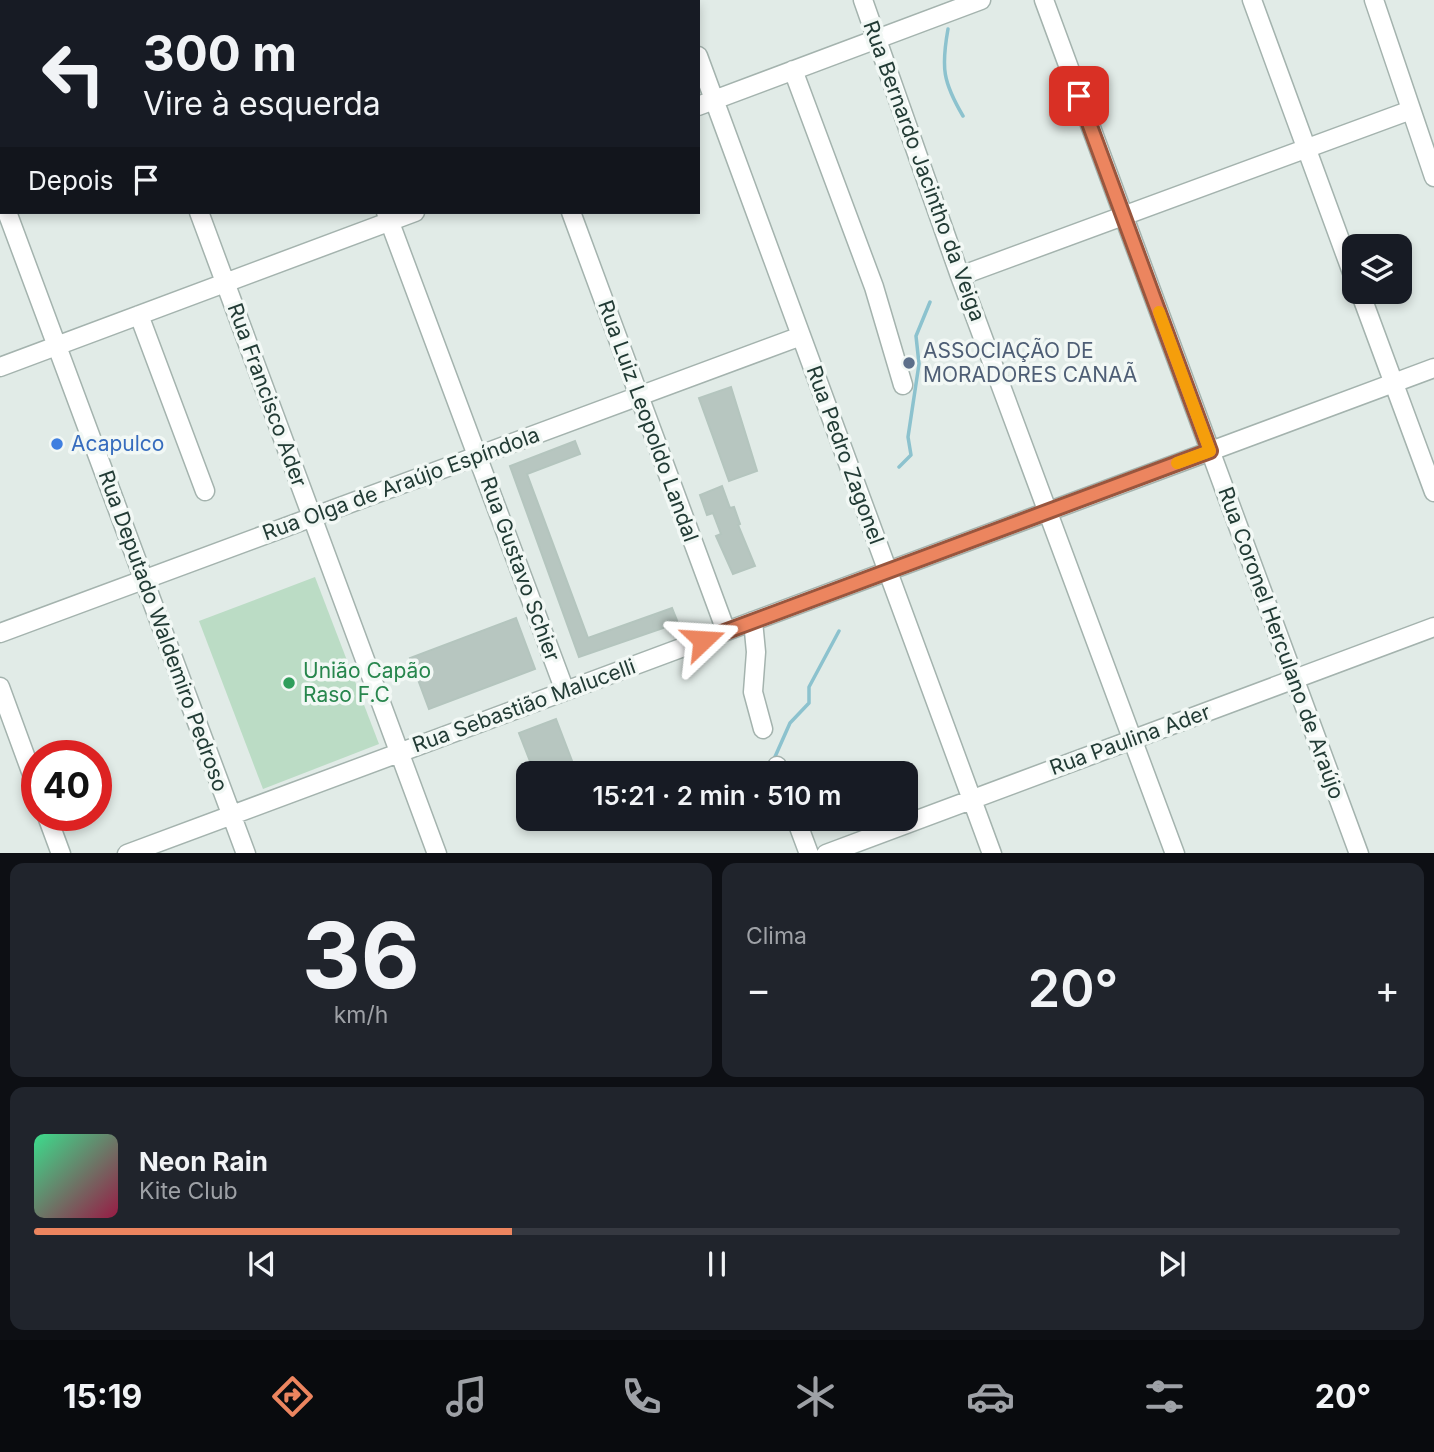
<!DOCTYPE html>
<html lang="pt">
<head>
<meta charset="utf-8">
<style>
  :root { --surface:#171b24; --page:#20242c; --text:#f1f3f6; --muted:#9ea1a6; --line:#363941; --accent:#ec855f }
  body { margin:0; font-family:Inter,sans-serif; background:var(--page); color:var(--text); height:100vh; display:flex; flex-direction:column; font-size:26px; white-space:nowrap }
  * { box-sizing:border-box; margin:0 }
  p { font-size:23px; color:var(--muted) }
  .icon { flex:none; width:38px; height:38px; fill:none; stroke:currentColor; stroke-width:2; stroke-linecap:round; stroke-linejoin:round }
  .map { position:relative; height:853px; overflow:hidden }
  .side { display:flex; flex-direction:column; gap:10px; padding:10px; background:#0d0f14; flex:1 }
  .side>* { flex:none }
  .hud { position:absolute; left:0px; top:0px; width:700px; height:214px; box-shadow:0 4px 10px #0003; background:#171b24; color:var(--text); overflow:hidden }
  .tools { position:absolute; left:1342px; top:234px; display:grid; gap:14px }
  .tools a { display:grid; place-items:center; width:70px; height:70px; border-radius:14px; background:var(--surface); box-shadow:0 4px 10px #0003; font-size:35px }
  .speed { position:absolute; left:21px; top:740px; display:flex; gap:14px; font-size:35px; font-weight:700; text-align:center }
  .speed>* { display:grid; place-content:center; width:91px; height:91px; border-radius:50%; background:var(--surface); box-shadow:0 4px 10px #0003; line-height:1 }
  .speed .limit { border:10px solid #d22; background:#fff; color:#111 }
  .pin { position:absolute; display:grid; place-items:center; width:60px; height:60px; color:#fff; margin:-30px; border-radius:14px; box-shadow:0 4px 10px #0006 }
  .me { position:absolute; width:77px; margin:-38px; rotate:70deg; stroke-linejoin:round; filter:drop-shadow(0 0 5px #0008) }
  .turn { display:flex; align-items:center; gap:24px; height:147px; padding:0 28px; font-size:32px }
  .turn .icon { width:91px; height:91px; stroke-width:2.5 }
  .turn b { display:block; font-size:49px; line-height:60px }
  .then { display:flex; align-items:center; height:66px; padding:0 28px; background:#0003; gap:14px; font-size:26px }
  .big { font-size:52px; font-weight:600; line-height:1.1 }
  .side .widget { flex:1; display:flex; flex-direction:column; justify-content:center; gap:10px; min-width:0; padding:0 24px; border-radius:14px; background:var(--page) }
  .side .dial { align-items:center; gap:0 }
  .dial b { font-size:91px; line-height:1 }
  .song { display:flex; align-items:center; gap:21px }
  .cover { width:84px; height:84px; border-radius:10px; background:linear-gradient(135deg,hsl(150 70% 55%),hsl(340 70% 35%)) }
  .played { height:7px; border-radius:4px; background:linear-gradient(90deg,var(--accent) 35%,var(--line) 35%) }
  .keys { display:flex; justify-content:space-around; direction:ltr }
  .heat { display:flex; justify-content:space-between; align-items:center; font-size:38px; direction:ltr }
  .side .tiles { flex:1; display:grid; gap:10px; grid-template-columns:1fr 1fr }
  .widget:last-child { grid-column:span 2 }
  .trip { position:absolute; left:516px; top:761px; width:402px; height:70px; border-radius:14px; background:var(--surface); box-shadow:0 4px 10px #0003; font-weight:600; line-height:70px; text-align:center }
  .tabs { display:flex; height:112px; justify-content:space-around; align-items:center; background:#090b0e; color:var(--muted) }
  .tabs .icon { width:49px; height:49px }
  .tabs .on { color:var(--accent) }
  .tabs b { font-size:32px; color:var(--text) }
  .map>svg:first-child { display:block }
  .green { fill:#bbdcc5 }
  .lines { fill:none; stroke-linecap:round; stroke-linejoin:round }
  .stream { stroke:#8cc2ce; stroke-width:3.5 }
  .building { fill:#b7c6c0; stroke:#b4c5be; stroke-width:2 }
  .minor-casing { stroke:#a4b3ae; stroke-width:21 }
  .minor { stroke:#fff; stroke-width:18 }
  .route-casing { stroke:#99563e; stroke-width:18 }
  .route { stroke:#ec855f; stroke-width:12 }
  .slow { stroke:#f59e0b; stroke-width:12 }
  .service-dot { fill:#5c6f8a; stroke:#f2f8f5; stroke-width:2.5 }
  .shop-dot { fill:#3f7fe0; stroke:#f2f8f5; stroke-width:2.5 }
  .leisure-dot { fill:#2e9e5b; stroke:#f2f8f5; stroke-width:2.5 }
  .labels { text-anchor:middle; stroke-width:7; stroke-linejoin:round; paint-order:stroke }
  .street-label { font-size:21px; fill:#223b35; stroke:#f2f8f5 }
  .service-label { font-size:21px; fill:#4e5e75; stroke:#f2f8f5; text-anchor:start }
  .shop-label { font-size:21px; fill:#366cbe; stroke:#f2f8f5; text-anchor:start }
  .leisure-label { font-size:21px; fill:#27864d; stroke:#f2f8f5; text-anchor:start }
</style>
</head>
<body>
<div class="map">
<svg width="1434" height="854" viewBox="0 0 1434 854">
  <rect width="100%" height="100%" fill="#e1ebe7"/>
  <path class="green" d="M315,577l64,167 -116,45 -64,-168z"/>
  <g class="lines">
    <path class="stream" d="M29,2v-2
      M948,29c-7,39 -5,53 15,87
      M0,69l2,-3
      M899,467l12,-12 -3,-18 11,-73 -3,-28 14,-34
      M774,759l16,-36 19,-20v-16l30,-56"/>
  </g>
  <path class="building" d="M731,387l26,84 -28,10 -30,-83z
    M575,441l5,13 -53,20 61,164 84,-30 6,15 -99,34 -69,-191z
    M722,486l8,22 4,-1 6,17 -2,1 17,41 -22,8 -17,-38 5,-2 -8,-21 -6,2 -7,-20z
    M516,618l19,51 -106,40 -19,-51z
    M556,719l21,55h-42l-16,-41z
    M552,819h29v1l-25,9z"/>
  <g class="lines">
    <g class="minor-casing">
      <path id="minor" d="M121,0l1,2
        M307,0v2
        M492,0l1,2
        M678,0v2
        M863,0l97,276 215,578
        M1044,0l315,854
        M1252,0l102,278
        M1374,0l60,177
        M260,2l5,-2
        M698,56l294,798
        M793,70l81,217 29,98
        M0,106l2,-1
        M698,106l283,-106
        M0,194l2,5
        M7,212l239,642
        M199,212l238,642
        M386,212l179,479
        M571,212l155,419
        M960,276l451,-166
        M1360,292l74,200
        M139,315l66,176
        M0,367l415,-155
        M753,621l3,31 -3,40 10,37
        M0,633l801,-297
        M0,687l37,101
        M777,766l3,8
        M47,816l14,38
        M796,819l13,35
        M127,854l1307,-486
        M826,854l608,-227"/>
    </g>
    <use href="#minor" class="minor"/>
  </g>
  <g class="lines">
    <g class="route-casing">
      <path id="route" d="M703,640l507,-189 -131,-355"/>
    </g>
    <use href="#route" class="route"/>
    <path class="slow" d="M1159,312l51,139 -33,12"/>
  </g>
  <circle class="service-dot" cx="909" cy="363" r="7"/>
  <circle class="shop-dot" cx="57" cy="444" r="7"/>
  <circle class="leisure-dot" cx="289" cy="683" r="7"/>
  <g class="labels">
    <g class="street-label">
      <text transform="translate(924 171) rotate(70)" y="7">Rua Bernardo Jacintho da Veiga</text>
      <text transform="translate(267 395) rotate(70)" y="7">Rua Francisco Ader</text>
      <text transform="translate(648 421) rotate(70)" y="7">Rua Luiz Leopoldo Landal</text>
      <text transform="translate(845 455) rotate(70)" y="7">Rua Pedro Zagonel</text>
      <text transform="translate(401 484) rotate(-20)" y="7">Rua Olga de Araújo Espíndola</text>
      <text transform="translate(520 569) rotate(70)" y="7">Rua Gustavo Schier</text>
      <text transform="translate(163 631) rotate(70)" y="7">Rua Deputado Waldemiro Pedroso</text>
      <text transform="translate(1281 643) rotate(70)" y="7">Rua Coronel Herculano de Araújo</text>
      <text transform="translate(524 706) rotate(-20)" y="7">Rua Sebastião Malucelli</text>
      <text transform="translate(1130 740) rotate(-20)" y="7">Rua Paulina Ader</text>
    </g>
    <g class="service-label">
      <text x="923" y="358">ASSOCIAÇÃO DE<tspan x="923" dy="24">MORADORES CANAÃ</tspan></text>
    </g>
    <g class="shop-label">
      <text x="71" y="451">Acapulco</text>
    </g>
    <g class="leisure-label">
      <text x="303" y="678">União Capão<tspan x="303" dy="24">Raso F.C</tspan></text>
    </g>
  </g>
</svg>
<div class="tools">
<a><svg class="icon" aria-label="layers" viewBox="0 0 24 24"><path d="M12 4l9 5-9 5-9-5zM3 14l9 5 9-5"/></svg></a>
</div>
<div class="speed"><div class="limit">40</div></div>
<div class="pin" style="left:1079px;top:96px;background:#d93025"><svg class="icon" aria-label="arrive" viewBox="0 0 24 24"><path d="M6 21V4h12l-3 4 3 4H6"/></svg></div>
<svg class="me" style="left:703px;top:640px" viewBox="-20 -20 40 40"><path d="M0-17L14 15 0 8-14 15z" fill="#ec855f" stroke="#fff" stroke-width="4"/></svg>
<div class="trip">15:21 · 2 min · 510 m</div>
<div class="hud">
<div class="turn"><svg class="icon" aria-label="left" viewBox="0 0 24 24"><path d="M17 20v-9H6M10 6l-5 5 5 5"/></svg><div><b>300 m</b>Vire à esquerda</div></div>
<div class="then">Depois<svg class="icon" aria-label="arrive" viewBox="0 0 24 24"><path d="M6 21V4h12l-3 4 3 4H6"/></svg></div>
</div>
</div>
<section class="side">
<div class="tiles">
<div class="widget dial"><b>36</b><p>km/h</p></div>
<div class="widget"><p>Clima</p>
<div class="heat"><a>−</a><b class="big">20°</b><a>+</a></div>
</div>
<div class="widget">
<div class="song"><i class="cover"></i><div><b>Neon Rain</b><p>Kite Club</p></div></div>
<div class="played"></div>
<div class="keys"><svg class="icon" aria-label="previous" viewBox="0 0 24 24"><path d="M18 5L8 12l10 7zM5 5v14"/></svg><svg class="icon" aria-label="pause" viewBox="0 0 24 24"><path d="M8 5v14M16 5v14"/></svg><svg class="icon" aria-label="next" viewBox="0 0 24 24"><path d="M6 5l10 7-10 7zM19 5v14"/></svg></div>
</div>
</div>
</section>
<nav class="tabs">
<b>15:19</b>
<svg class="icon on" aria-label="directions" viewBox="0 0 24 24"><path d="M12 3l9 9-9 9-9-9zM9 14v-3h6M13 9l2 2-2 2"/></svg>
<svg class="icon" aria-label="music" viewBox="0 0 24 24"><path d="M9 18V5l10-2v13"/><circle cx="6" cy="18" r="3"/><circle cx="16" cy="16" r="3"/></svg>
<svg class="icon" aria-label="phone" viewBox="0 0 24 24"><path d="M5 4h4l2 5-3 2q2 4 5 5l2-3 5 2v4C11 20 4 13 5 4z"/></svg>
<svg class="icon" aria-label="climate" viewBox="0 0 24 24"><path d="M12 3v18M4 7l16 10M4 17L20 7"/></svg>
<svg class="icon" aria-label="car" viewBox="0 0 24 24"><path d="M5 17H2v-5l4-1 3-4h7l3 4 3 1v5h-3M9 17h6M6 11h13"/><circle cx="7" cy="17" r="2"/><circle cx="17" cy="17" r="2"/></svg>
<svg class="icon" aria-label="filters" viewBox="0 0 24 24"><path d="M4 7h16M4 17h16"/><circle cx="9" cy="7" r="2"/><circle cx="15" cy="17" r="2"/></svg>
<b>20°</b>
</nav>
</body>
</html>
